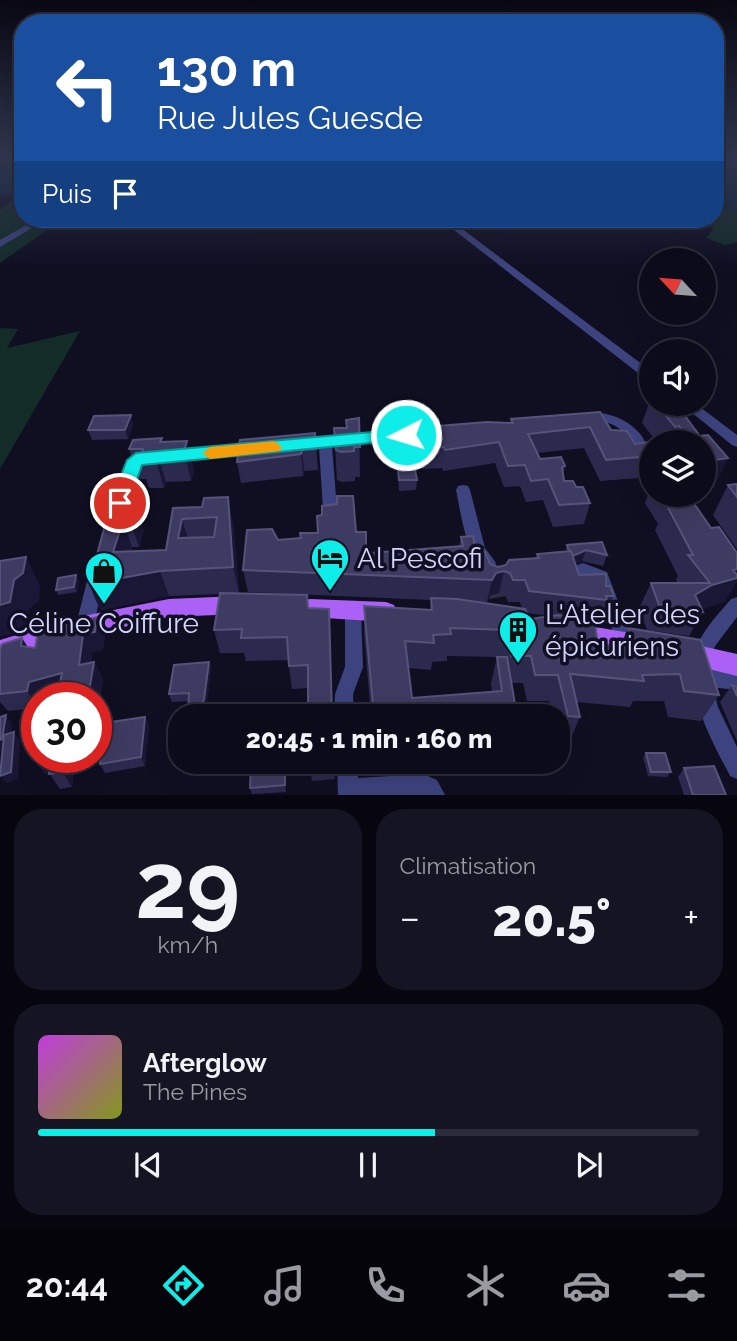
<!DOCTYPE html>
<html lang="fr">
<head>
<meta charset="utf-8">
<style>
  :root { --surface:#0c0b1a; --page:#151423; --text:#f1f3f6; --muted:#9a9ba2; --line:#2c2b39; --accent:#0eede7 }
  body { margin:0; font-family:Raleway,sans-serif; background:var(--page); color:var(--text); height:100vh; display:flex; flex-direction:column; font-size:26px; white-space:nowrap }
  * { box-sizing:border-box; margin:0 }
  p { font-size:23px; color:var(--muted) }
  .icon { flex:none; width:38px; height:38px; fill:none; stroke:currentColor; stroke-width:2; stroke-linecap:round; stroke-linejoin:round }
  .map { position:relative; height:795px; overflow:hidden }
  .drawer { display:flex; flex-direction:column; gap:14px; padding:14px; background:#07060e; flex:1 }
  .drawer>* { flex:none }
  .top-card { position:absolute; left:14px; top:14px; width:710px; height:214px; border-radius:28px; box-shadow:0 7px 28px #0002,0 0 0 2px var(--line); background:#1a4fa0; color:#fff; overflow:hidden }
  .needle { width:46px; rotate:296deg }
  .buttons { position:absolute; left:639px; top:248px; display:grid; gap:14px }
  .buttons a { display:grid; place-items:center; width:77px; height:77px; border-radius:50%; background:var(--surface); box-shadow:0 7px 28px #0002,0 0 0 2px var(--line); font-size:35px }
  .speed { position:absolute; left:21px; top:682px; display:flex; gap:14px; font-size:35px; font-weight:700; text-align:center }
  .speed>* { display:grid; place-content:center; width:91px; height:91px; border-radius:50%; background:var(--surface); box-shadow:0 7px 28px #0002,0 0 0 2px var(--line); line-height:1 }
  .speed .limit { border:10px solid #d22; background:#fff; color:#111 }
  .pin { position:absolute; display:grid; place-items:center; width:60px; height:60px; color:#fff; margin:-30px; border:4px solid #fff; border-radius:50%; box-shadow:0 2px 7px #0007 }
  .me { position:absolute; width:77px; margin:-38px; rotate:265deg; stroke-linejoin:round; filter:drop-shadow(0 0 5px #0008) }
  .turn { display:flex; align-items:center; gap:24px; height:147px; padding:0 28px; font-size:32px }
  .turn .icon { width:91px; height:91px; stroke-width:2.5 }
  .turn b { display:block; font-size:49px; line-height:60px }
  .then { display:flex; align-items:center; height:66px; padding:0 28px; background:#0003; gap:14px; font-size:26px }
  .big { font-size:52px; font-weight:800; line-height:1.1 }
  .drawer .widget { flex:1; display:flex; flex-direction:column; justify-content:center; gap:10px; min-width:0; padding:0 24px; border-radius:28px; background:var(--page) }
  .drawer .dial { align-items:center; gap:0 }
  .dial b { font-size:91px; line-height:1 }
  .song { display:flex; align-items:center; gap:21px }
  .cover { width:84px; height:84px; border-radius:10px; background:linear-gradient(135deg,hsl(290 70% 55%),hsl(70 70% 35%)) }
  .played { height:7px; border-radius:4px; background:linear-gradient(90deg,var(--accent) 60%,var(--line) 60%) }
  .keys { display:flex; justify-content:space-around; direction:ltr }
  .heat { display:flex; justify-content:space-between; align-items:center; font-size:38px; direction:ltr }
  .drawer .tiles { flex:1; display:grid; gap:14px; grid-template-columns:1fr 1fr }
  .widget:last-child { grid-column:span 2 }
  .trip { position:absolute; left:168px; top:704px; width:402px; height:70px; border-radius:28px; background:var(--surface); box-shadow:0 7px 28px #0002,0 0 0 2px var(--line); font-weight:800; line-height:70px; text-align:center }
  .tabs { display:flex; height:112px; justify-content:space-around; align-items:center; background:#05040a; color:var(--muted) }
  .tabs .icon { width:49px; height:49px }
  .tabs .on { color:var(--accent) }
  .tabs b { font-size:32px; color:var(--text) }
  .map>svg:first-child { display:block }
  .green { fill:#132c28 }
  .water { fill:#0d253e }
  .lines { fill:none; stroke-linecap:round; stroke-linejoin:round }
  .minor-tunnel { stroke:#2d2d43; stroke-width:18; stroke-dasharray:18 9; stroke-linecap:butt }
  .minor { fill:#3d437e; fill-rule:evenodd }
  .major { fill:#ab61f5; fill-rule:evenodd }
  .wall { fill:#2c294f; fill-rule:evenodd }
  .shaded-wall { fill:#191735 }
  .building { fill:#3e3b62; stroke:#55537a; stroke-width:2; fill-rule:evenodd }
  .route { fill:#0eede7; stroke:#099a96; stroke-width:2 }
  .slow { fill:#f59e0b }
  .labels { text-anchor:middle; stroke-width:7; stroke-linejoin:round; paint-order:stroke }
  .near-poi-label { font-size:28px; fill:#d3d4fc; stroke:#100f22; text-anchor:start }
</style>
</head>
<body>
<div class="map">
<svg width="737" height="795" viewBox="0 0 737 795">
  <rect width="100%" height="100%" fill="#100f22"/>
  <path class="green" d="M23,192v27h40l-63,44v-53z
    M716,206l21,6v30l-12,3 -19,-7 8,-10 -37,-9h39z
    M0,328l18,1 -11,19 73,-17 -80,138z"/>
  <path class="water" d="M16,157h7v35l-23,4v-25z
    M716,157l21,2v53l-21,-6z"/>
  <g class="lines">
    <path class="minor-tunnel" d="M494,580l4,22"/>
    <path class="minor" d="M37,219h10l-47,28v-7z
      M440,219h9l202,152v10l-4,-1z
      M681,404h15l41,31v12l-5,-2z
      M601,413c27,4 50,23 50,52l-5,-2c-10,-14 -20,-35 -38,-40 -10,-3 -19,2 -26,-5l6,-4z
      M416,430l5,1 2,3 -2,3 -89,9 5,63 -2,4 -5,2 -5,-2 -2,-4 -4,-62h-22l-2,-3 2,-3z
      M256,444l5,2 2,3 -2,3 -5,2 -83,7 -5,-2 -2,-3 2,-3 5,-2z
      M145,454l5,2 2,3 -2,3 -9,2 -21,56 -5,2 -5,-2 -2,-4 21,-56 2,-3z
      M463,485l5,1 2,4 15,58 11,15 -2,5c-26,8 -34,-61 -38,-78l2,-4z
      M583,563l24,9 26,69 -3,6 -6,2 -6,-2 -23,-65 -18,-7 -2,-5 2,-5z
      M96,570l6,2 2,5 -10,48 -3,5 -6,3 -6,-3 -3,-5 12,-48 2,-5z
      M737,597v20l-22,29 -7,23 29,3v18l-27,-3 3,1 5,19 19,40v32l-7,-3c-9,-19 -39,-69 -31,-88l5,-2 -7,-3 -3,-6 4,-7 -2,-1c-10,-23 22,-54 35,-70z
      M353,604l6,2 2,5 2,56 -10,27 1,22h-20l1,-22 10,-27v-56l2,-5z
      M337,761h20l1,17 65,-4 14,6 8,15h-107z"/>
    <path class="major" d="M239,596l8,2 3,7 -3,7 -8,2 -70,3 -91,20 -8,-3 -3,-7 3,-7 8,-3 91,-18z
      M310,599l76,3 8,3 3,7 -3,7 -8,3 -76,-5 -8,-2 -3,-7 3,-7z
      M56,623l8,3 3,7 -3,7 -64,22v-22z
      M578,624l64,11 8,3 3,7 -3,7 -8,3 -64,-11 -8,-3 -3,-7 3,-7z
      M688,643l49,11v22l-57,-14 -3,-8 3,-8z"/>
  </g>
  <path class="wall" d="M651,398v6h25l24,32 8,-1 6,53 -10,1v-46h-48v-2l-14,-18z
    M131,415l2,10 -5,14 -36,1 -4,-10z
    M359,418l1,59h-5v4l-13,1 -5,-2 -3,-52h13z
    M511,419l100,11 24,14 16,-1v34l-51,4 -16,-33 -47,5 3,6 25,7 -2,8 1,7 12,6 14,16 -6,21 -31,3 -10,-27 -17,2 -6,-16 -16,1 -9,-24 -52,8 -1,-3 -37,2 -4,-20 1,-21 108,-6z
    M315,433l3,37 -14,1 -1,5 -62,7 -4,-21z
    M187,441l7,30 -3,10 -25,1 -2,6h-15l-3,-9h-8l-9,-30 34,-7z
    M398,471l19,9 -1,10 -17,1z
    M737,484v65l-24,-34 15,-30z
    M651,487v8h37l44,96 -2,1 -6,10 -23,7 2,3 -14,24 -42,-6 -8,-22 12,-25h27l-2,-3 2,-4 -23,-46 3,-6 -13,-21z
    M111,503l33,27 -5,17h-7l-1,5 35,-2 7,-42 29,-1 31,16 6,70h-11l80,15 21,1 4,107h-39l14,-11v-17l-16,1 -4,-29 -42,1 -2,-8h-24l-6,-23 6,-36 -51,2 -69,14z
    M356,532l10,19 3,2 90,-6 2,-10 29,27 8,3 38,-9 1,-4 28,-3 2,-6 40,10 -4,11 -21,-5 -7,3 4,11 27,11 8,10 -9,22h-5l-1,4 -21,-3 20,25 22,2 8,-18 91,67 -18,26 -33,-4 -4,-16h-31l-3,6 -53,-5 3,15 -11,25h-11v-26h-6l-3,-15h-22l-4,-18h-11l5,33h-146l-7,-83v-27l66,4 1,-10 -183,-8 -5,-22 35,-30zM499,593l6,2 3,7h12l2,7 -47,-7h12l4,-7zM527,613l24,3 -21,3zM447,656l50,1 -6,26 1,9 -80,6 -4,-30 23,2 1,-8 15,-1z
    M76,575l3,6 -2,11 -19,3 -2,-5z
    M105,634l-2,16 -11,2 -1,11 3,-1 9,17 -6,37 -39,-22 -15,4h-6v10l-29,3 -8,-9v-56l1,1 34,1z
    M209,662l2,8 -5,38 -4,8h-14l1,-15 -17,1 -3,-8z
    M732,685l5,2v54l-17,-39z
    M145,717l4,9 -4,40 -40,7 -5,-9z
    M646,753l25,19 -4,5 -19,-1 -5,-19z
    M37,758h38l-3,29 -12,2 -11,-16 -4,1z
    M238,761h42v4l6,6v21l-34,2 -2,-6 1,-18 -11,1z
    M309,761h25l1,18 -23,2z
    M375,761h115v2l-114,11z
    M684,768l42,27h-42l-6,-18z"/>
  <path class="shaded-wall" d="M131,415l2,10 -5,14 -3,-9z
    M187,441l7,30 -3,10 -7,-30z
    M302,450l2,21 -1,5 -2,-22z
    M157,452l9,30 -2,6 -9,-31z
    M728,458l-14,30 -10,1v-19l4,-9z
    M228,497l5,26 6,70 -6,-26z
    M135,504l9,26 -5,17 -9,-26z
    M182,519l8,26 -12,-7z
    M123,521l9,26 -9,30 37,-6 9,25 -69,14 -11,-26 24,-32z
    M586,550l-4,11 -14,6 3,-10z
    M26,557l14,28 -1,16 -9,7 -3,22 -27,7v-32z
    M737,569v13l-13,20 -27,9 -2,-16 17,-10 21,-15z
    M504,571l-5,22 -8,2 -4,7 5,-22 4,-7z
    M76,575l3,6 -2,11 -3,-5z
    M329,609l1,23 3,84h-1z
    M97,617l8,17 -2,16 -11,2 -4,31 -9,-18 4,-31z
    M22,638l11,17 -12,-9z
    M94,662l9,17 -7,38v-19h-8z
    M209,662l2,8 -5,38 -4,8 -8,-1z
    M62,673l9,17 -28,8h-6v8l-10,-15 2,-9z
    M6,715l6,9 -3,24 -9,3v-11z
    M145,717l4,9 -4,40 -4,-9z
    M14,732l6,8 -2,39 -11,4 -7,-7z
    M37,757l38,1 -3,29 -11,-17 -16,4 -12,-16z
    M285,764l1,7v21l-1,-7z"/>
  <path class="building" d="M662,404h14l24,32 8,-1 20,23 -20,3 -4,-5v-13h-12l-13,-17 -4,1 -9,-11 5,-1z
    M600,412l11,18 16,1 8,13 16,-2v14l-45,4 -16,-33 -62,7 12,25 21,-2 4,9 -3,1 2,14h9l3,6h7l7,16 -31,2 -11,-26 -17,2 -6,-16 -17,1 -9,-24 -54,8 -1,-3 -38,2 -4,-20 85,-7 26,1 -2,-4z
    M131,415l-6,15h-37l6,-14z
    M359,418l1,29h-6v4l-13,1 -5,-2 -2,-22h13l-1,-8z
    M315,433l1,16 -14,1 -1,4 -64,8 3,-22z
    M162,438l-2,4 27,-1 -3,10 -27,1 -2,5 -15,1 3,-9h-14l4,-9z
    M415,470l2,10h-18l-1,-9z
    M737,484v13l-9,-12z
    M666,495h22l23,33 8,-1 18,26v16l-4,1 4,5v3l-25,7 -17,10 8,17 -44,-7 -8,-22h59l-22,-28h5l-27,-51h6z
    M337,496h16l3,36h10v19l3,2 94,-7 -2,-9 12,-1 3,16h9l5,12 8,3 8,-2 3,-5 30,-2 -2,-4 34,-3 8,24 27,-1v12h4l4,10h-8l1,4 -78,-9 -4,-11h-12l-3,-7 -6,-2 -8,2 -4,7 -249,-10 4,-40 25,-1 6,11 23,-2 -1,-5h18l-1,-17 5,-1v-9l15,-2z
    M228,497l5,70 -73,4 -71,13 22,-81 24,1 -5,17h-7l-10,31 53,-2 7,-42 29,-1 2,-9zM217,517l-3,20 -36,1 4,-19z
    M602,542l5,13 -21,-5 -13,6 -2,-5h-2l-2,-6z
    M26,557l-3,16 -9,7 -4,22 -10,3v-44z
    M76,575l-2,12 -18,3 2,-12z
    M220,593l87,2 1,13 21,1 3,107h-38v-10l14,-1v-40l-19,1 -2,-29 -46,1 1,-9 -28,1z
    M431,598l26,1 68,10 5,10 28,-4 37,8 3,21 35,3 -5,-19 73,12 18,55 -35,-4 -4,-17 -38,1 2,6 -74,-7 10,43 -12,-1 -10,-41h-23l-4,-19h-20l-3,-26 -58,-2 1,6 -18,1 1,8 -29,-2 7,57 90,-7 -5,-34h10l10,59h-143l-10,-110 68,4z
    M97,617l-2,15 -12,2 -4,31 15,-3 -6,36h-31l5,-25 -33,9 -2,9 -27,3v-44l2,-6 20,-6 -1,8 14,2 3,-15z
    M209,662l-5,38 -10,15 13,1h-19l1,-23 -20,1 5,-29z
    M732,685l5,2v9z
    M6,715l-4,24 -2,1v-23z
    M145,717l-4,40 -41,7 5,-41z
    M37,718v39l-4,1z
    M14,732l-3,40 -11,4 4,-41z
    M646,753h19l6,19h-20z
    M51,758h12l-2,14 -12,2z
    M238,761h41v4l6,-1v21l-35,3 1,-25 -14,1z
    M714,766l12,29h-33l-9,-27z"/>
  <linearGradient id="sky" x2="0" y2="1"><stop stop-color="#090813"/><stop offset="0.59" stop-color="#31374f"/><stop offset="1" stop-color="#31374f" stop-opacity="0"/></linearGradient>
  <rect width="737" height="268" fill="url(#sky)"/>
  <path class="route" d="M406,429l6,2 2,4 -2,4 -270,26 -15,43h-14l-3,-5 17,-43 9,-7z"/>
  <path class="slow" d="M274,441l8,6 -2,4 -70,8 -8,-6 8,-6z"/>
  <defs>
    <g id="hotel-pin" transform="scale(2.0125)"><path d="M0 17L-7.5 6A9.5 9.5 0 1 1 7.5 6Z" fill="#0eede7" stroke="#100f22"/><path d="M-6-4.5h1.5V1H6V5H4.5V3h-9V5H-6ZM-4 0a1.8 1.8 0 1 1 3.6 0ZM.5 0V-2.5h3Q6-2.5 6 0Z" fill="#111"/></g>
    <g id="shop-pin" transform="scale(2.0125)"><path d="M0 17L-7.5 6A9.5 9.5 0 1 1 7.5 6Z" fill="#0eede7" stroke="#100f22"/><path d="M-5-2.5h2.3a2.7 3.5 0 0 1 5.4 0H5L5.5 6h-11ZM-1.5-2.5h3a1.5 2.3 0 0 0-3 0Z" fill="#111"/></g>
    <g id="building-pin" transform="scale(2.0125)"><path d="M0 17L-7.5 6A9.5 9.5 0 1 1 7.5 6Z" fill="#0eede7" stroke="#100f22"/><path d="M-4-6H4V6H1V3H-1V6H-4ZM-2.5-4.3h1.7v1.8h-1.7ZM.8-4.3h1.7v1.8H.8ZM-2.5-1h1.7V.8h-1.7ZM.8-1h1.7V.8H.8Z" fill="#111"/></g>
  </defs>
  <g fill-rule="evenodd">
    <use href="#hotel-pin" x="330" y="558"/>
    <use href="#shop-pin" x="104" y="571"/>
    <use href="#building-pin" x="518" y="630"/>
  </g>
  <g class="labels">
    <g class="near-poi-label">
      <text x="357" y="568">Al Pescofi</text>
      <text x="545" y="624">L'Atelier des<tspan x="545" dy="32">épicuriens</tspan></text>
      <text x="104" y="633" text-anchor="middle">Céline Coiffure</text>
    </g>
  </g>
</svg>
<div class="buttons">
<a><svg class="needle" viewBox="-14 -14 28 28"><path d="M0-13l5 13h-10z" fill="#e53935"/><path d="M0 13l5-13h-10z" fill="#9a9ba2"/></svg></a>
<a><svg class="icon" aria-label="sound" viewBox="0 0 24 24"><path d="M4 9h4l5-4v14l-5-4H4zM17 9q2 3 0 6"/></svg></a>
<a><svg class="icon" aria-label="layers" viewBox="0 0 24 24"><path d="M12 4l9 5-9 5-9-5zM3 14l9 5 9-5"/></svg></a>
</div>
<div class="speed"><div class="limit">30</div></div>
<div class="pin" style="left:120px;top:503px;background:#d93025"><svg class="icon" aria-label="arrive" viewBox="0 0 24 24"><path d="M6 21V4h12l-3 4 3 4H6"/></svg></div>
<svg class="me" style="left:406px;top:435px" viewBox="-20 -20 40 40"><circle r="17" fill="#0eede7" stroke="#fff" stroke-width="3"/><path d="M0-11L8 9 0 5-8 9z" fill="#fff"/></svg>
<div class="trip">20:45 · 1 min · 160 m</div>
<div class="top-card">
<div class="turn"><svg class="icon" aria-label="left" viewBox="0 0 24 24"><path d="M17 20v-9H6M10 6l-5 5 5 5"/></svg><div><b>130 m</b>Rue Jules Guesde</div></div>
<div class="then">Puis<svg class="icon" aria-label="arrive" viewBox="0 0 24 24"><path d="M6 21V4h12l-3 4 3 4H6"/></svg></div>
</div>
</div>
<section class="drawer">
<div class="tiles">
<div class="widget dial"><b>29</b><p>km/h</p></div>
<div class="widget"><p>Climatisation</p>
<div class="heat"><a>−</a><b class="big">20.5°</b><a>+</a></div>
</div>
<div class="widget">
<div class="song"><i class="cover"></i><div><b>Afterglow</b><p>The Pines</p></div></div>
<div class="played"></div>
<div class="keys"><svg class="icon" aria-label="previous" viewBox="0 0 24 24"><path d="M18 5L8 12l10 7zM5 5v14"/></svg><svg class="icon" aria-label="pause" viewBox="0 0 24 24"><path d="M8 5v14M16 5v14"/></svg><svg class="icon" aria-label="next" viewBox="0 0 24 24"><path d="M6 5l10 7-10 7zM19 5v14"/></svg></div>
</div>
</div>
</section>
<nav class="tabs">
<b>20:44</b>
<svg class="icon on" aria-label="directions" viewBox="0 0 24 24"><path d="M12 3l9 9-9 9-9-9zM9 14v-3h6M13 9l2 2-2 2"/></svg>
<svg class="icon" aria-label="music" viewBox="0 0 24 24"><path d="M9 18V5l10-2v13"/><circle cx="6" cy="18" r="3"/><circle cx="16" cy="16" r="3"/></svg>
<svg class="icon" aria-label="phone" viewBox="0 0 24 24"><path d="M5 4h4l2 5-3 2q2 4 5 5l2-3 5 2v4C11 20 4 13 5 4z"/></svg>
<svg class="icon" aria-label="climate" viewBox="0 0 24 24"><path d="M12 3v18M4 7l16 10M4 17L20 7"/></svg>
<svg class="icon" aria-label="car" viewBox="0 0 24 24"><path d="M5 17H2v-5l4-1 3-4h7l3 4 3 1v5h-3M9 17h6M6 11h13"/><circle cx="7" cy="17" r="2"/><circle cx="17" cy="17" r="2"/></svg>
<svg class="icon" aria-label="filters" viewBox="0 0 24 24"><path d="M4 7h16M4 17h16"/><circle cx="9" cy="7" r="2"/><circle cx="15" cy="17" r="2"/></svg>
</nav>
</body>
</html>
